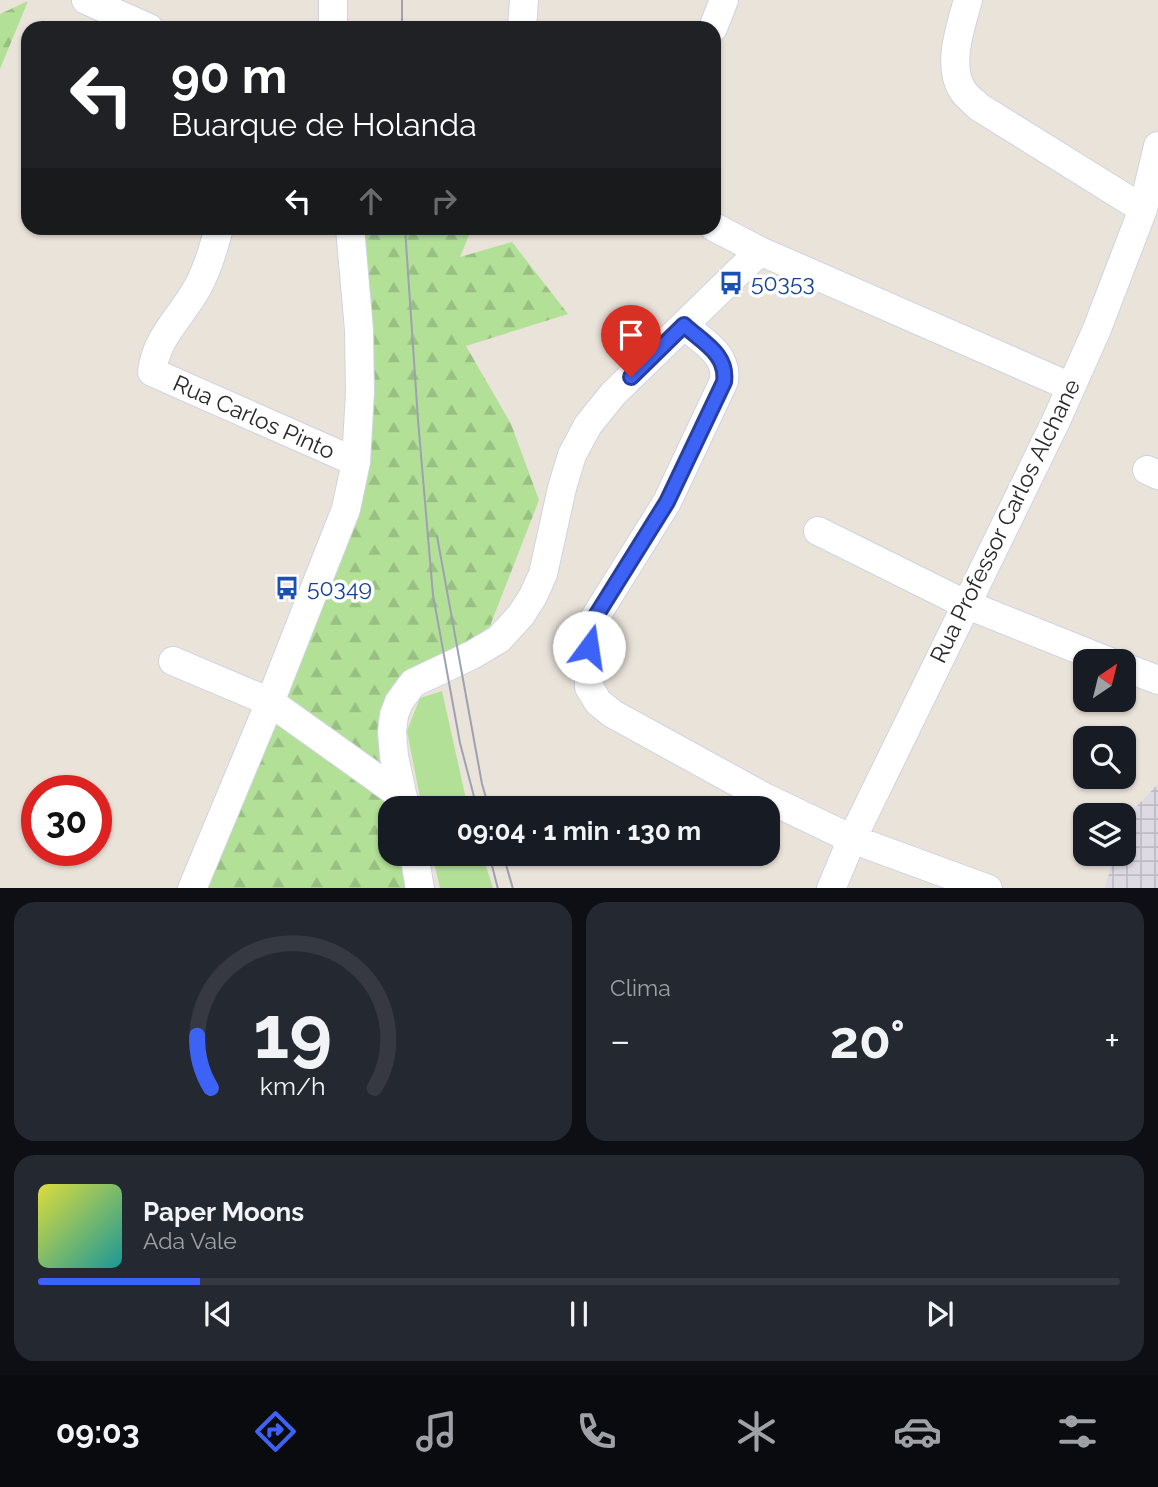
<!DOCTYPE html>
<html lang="pt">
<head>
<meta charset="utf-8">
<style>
  :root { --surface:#171b24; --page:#242831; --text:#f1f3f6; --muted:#9ea1a6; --line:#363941; --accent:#3c63f5 }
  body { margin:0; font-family:Raleway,sans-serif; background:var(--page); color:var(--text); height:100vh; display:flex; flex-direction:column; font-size:26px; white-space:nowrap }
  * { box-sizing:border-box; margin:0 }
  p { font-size:23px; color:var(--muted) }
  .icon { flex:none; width:38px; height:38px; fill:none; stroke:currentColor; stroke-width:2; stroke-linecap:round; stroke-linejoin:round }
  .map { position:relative; height:888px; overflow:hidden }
  .panel { display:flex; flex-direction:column; gap:14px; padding:14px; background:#0d0f14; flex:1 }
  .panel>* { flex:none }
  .banner { position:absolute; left:21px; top:21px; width:700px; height:214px; border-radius:21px; box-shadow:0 2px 5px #0004; background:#202124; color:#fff; overflow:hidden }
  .needle { width:46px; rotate:35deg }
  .tools { position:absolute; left:1073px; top:649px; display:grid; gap:14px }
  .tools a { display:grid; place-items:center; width:63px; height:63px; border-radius:14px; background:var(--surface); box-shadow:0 2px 5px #0004; font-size:35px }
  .speed { position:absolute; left:21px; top:775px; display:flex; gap:14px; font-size:35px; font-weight:700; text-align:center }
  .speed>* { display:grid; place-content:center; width:91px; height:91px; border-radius:50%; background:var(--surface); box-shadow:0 2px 5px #0004; line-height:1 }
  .speed .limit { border:10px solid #d22; background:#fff; color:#111 }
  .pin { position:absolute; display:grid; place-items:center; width:60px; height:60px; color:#fff; margin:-72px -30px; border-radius:50% 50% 50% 0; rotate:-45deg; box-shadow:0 0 7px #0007 }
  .pin .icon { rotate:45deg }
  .me { position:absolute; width:77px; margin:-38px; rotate:14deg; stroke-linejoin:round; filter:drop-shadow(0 0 5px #0008) }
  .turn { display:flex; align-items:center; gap:24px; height:147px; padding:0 35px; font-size:32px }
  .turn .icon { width:91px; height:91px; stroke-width:2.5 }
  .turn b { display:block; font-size:49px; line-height:60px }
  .lanes { display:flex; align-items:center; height:66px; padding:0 35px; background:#0003; justify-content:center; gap:35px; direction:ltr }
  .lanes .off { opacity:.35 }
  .big { font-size:52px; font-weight:700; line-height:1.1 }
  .panel .tile { flex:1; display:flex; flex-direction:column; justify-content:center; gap:10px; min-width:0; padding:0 24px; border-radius:21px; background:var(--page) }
  .panel .dial { align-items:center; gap:0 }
  .dial svg { height:182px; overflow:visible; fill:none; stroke:var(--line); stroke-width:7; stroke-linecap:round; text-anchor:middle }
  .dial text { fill:var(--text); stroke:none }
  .song { display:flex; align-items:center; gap:21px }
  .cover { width:84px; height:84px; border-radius:10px; background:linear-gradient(135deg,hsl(60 70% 55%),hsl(180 70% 35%)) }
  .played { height:7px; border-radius:4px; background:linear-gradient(90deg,var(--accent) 15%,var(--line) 15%) }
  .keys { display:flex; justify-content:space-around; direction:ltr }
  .heat { display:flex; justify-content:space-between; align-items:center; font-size:38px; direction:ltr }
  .panel .tiles { flex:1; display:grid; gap:14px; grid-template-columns:1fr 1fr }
  .tile:last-child { grid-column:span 2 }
  .trip { position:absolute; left:378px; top:796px; width:402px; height:70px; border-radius:21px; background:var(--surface); box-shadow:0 2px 5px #0004; font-weight:700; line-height:70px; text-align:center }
  .tabs { display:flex; height:112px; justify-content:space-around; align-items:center; background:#090b0e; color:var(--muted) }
  .tabs .icon { width:49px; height:49px }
  .tabs .current { color:var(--accent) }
  .tabs b { font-size:32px; color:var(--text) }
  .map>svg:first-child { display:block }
  .industrial { fill:url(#industrial-grid) }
  .grass { fill:#b2e097 }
  .forest { fill:url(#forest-firs) }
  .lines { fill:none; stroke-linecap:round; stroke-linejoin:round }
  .minor-casing { stroke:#cfd3e1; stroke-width:30 }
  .minor { stroke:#fff; stroke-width:28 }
  .tram { stroke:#9da1b2; stroke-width:2 }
  .route-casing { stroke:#27409f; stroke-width:18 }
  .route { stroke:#3c63f5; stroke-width:12 }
  .labels { text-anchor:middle; stroke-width:7; stroke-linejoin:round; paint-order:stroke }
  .transit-label { font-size:23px; fill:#164399; stroke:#fff; text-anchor:start }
  .street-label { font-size:23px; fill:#282828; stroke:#fff }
</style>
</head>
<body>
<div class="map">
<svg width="1158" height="889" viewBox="0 0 1158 889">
  <defs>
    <pattern id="industrial-grid" width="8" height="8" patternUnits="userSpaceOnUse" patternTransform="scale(1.75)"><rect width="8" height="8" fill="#dddae3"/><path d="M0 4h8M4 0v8" fill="none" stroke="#bebbc3"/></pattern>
    <pattern id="forest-firs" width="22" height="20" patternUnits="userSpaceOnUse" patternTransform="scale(1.75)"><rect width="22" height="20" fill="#b2e097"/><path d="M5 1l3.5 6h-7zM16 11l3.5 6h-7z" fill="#99c082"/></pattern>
  </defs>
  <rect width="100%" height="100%" fill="#eae3da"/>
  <path class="industrial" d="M1158,784v104h-53l9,-34h10v-25l11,-21z"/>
  <path class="grass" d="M442,691l26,117h-46l-15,-77 13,-33z
    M432,854h50l11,34h-53z"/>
  <path class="forest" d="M28,1l-28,68v-55z
    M351,228h121l-12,29 52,-15 56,72 -102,32 45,78 28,76 -49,126 -77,57 -19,73 10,52h-14v46h22l6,34 -232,1 165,-406z"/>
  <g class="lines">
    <g class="minor-casing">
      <path id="minor" d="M86,0l63,28
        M333,0v28
        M968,0c-7,26 -22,66 -5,91 4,6 11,11 16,16l164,102
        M522,28l2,-28
        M713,28l11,-28
        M714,227l46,24 311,136
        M219,228c-6,22 -13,47 -26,67 -16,26 -37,44 -41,77l204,90
        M684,325c19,17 44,29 40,56l-57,121 -78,125v60l9,15 15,12 153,84 86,41 136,50
        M1147,470l11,5
        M818,531l147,73 145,58
        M173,661l97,41 76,-193 10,-47 4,-70 -1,-62 -9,-102
        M1124,667l34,13
        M405,808l-11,-52 -2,-24 2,-17 5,-13 14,-19 59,-28 27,-16 22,-24 12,-19 10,-22 19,-86 10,-33 16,-30 25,-31 147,-143
        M414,854l6,35
        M192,889l78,-187 133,95
        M831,889l21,-50 204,-418 41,-92 46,-120 15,-63"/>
    </g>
    <use href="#minor" class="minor"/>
    <path class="tram" d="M402,0v28
      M405,228l13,192 15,175 27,148 17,65
      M437,536l45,248 7,24
      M489,854l9,35
      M503,854l10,35"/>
  </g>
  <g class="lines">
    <g class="route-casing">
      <path id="route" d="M589,647v-20l78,-125 57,-120c4,-28 -22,-40 -40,-57l-53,52"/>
    </g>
    <use href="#route" class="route"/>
  </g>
  <defs>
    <g id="bus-bare" transform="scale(1.89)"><path d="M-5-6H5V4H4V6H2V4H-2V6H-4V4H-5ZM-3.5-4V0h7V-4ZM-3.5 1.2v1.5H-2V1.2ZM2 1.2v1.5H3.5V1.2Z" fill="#1a4fb4" stroke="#fff" stroke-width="2.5" paint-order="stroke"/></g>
  </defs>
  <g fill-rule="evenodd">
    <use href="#bus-bare" x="731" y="283"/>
    <use href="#bus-bare" x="287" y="588"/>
  </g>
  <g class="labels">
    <g class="transit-label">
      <text x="751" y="291">50353</text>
      <text x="307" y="596">50349</text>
    </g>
    <g class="street-label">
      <text transform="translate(254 417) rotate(24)" y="8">Rua Carlos Pinto</text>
      <text transform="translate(1005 521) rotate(-64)" y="8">Rua Professor Carlos Alchane</text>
    </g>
  </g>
</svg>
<div class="tools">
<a><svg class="needle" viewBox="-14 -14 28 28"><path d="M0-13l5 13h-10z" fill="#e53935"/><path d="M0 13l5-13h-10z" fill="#9ea1a6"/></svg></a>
<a><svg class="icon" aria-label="search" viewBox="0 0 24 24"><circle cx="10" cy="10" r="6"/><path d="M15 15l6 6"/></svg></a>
<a><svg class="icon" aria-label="layers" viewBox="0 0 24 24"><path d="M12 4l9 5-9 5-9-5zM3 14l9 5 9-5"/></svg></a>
</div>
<div class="speed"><div class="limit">30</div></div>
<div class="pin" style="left:631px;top:377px;background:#d93025"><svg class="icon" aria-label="arrive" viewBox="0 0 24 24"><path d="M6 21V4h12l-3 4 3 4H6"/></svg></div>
<svg class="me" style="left:589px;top:647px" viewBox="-20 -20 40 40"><circle r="19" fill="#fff"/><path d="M0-13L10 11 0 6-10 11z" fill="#3c63f5"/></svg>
<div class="trip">09:04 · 1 min · 130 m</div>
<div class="banner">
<div class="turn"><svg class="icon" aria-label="left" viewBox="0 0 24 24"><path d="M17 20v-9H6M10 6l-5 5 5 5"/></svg><div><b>90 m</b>Buarque de Holanda</div></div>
<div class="lanes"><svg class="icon" aria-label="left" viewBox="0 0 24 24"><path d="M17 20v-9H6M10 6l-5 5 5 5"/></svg><svg class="icon off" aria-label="ahead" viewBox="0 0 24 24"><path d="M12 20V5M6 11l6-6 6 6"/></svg><svg class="icon off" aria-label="right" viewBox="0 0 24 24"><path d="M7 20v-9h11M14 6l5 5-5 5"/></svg></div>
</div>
</div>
<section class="panel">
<div class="tiles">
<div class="tile dial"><svg viewBox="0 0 100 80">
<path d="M14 69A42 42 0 1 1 86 69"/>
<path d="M14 69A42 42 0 0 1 8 46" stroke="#3c63f5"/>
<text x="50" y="56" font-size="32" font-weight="700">19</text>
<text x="50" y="72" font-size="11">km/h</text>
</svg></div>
<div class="tile"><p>Clima</p>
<div class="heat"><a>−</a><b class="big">20°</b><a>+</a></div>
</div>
<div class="tile">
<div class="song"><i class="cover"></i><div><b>Paper Moons</b><p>Ada Vale</p></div></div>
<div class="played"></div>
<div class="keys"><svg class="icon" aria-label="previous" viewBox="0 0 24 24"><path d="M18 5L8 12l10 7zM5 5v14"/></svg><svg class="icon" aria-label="pause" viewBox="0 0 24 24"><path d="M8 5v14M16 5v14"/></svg><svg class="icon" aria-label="next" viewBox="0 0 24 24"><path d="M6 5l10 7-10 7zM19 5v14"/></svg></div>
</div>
</div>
</section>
<nav class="tabs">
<b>09:03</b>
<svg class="icon current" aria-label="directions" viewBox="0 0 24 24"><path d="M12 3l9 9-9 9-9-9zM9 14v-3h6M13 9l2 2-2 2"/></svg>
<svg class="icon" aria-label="music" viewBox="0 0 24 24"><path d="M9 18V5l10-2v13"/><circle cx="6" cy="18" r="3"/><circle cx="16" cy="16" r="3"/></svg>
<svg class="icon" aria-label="phone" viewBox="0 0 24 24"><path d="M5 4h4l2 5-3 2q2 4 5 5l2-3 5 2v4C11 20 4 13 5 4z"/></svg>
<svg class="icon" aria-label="climate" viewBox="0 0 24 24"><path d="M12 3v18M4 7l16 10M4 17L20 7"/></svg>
<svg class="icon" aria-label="car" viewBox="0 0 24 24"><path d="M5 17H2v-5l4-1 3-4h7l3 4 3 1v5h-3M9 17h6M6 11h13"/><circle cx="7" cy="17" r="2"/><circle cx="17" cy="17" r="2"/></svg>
<svg class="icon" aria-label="filters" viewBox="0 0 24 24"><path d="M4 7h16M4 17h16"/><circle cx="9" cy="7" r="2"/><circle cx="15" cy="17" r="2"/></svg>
</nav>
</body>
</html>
